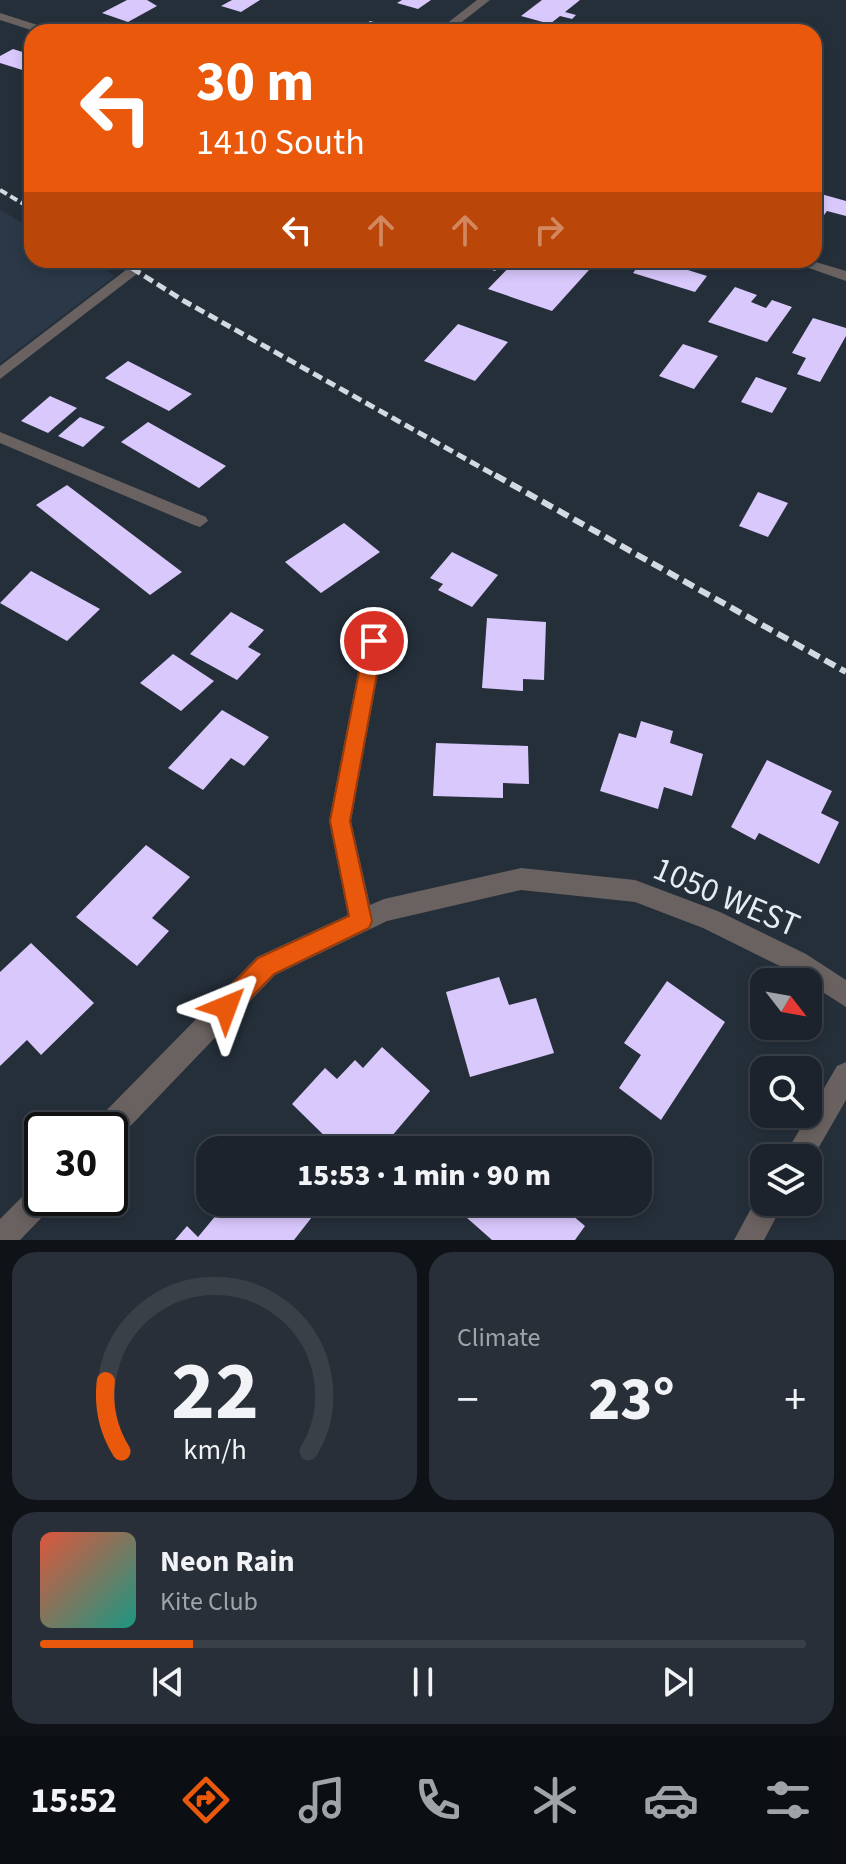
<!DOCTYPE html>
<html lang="en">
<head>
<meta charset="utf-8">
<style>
  :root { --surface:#1c232c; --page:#292f38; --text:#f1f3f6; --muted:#a0a4a9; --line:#3a4048; --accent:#ea580c }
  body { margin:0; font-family:"Source Sans 3",sans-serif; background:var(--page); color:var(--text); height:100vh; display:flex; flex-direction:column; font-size:30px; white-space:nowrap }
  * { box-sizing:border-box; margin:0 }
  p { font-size:26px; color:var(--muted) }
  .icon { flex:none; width:44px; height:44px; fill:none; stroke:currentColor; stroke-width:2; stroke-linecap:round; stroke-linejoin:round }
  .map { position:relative; height:1240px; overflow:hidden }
  .sheet { display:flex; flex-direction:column; gap:12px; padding:12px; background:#0f1318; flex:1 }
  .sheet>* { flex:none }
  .guide { position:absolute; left:24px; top:24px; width:798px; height:244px; border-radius:24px; box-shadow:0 4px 12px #0003,0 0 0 2px var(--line); background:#ea580c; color:#fff; overflow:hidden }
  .needle { width:52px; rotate:121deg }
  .tools { position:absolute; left:750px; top:968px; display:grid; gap:16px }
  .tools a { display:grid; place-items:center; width:72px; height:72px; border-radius:16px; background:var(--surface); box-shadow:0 4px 12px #0003,0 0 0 2px var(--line); font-size:40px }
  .speed { position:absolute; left:24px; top:1112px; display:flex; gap:16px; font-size:40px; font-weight:700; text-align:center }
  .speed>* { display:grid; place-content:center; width:104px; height:104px; border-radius:50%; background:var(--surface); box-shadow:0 4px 12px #0003,0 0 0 2px var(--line); line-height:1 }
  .speed .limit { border:4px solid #111; border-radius:12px; background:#fff; color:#111 }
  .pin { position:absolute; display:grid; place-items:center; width:68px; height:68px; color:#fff; margin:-34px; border:4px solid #fff; border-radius:50%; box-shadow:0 2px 8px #0007 }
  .me { position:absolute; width:88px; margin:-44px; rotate:44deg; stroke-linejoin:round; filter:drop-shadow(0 0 6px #0008) }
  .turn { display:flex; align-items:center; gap:28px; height:168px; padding:0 40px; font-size:36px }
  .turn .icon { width:104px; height:104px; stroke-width:2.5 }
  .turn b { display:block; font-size:56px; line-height:68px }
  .lanes { display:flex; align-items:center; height:76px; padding:0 40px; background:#0003; justify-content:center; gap:40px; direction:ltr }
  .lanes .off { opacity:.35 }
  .big { font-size:60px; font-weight:800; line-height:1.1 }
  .sheet .widget { flex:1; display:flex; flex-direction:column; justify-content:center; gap:12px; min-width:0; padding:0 28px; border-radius:24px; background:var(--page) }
  .sheet .dial { align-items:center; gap:0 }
  .dial svg { height:208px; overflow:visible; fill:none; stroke:var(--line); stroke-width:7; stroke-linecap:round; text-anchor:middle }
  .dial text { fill:var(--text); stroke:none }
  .song { display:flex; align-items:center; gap:24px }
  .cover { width:96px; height:96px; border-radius:12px; background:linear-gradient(135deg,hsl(10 70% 55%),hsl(170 70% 35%)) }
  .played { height:8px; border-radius:4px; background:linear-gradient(90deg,var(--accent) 20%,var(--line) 20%) }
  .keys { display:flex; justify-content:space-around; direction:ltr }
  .heat { display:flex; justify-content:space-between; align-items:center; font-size:44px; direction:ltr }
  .sheet .tiles { flex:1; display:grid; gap:12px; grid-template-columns:1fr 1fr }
  .widget:last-child { grid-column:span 2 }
  .trip { position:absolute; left:196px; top:1136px; width:456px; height:80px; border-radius:24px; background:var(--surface); box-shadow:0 4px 12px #0003,0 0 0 2px var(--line); font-weight:800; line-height:80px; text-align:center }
  .dock { display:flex; height:128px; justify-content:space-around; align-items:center; background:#0b0e12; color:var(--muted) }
  .dock .icon { width:56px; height:56px }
  .dock .active { color:var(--accent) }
  .dock b { font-size:36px; color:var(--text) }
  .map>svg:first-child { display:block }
  .built { fill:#2a3848 }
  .building { fill:#d8c8fc }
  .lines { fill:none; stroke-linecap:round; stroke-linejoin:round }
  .service { fill:#6a6260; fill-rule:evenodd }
  .minor { fill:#6a6260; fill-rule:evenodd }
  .tertiary { fill:#6a6260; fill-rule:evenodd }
  .rail-far2 { stroke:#d2d9e1; stroke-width:4; stroke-dasharray:8 4; stroke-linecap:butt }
  .rail-far1 { stroke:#d2d9e1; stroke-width:5; stroke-dasharray:10 5; stroke-linecap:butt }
  .rail { stroke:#d2d9e1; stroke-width:6; stroke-dasharray:12 6; stroke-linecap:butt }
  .route { fill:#ea580c; stroke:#983908; stroke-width:2 }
  .labels { text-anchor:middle; stroke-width:8; stroke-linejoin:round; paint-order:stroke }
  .near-street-label { font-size:34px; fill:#e6ecf4; stroke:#252f3a }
</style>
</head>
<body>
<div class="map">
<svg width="846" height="1240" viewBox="0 0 846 1240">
  <rect width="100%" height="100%" fill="#252f3a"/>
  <path class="built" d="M0,210l32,18v32h56l27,16 -115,87z"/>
  <path class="building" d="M127,0h20l10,6 -29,16 -26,-9z
    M232,0h28l-19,12 -20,-6z
    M402,0h29l-13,9 -21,-6z
    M542,0h38l-15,12 11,3 -4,4 -12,-3 -10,8 -29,-8z
    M370,21l22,6 -7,5h-24l4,-3 -5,-1z
    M333,23l22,6v3h-37z
    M13,49l19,6v18l-32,-10v-7z
    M814,192l32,9v15l-19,-5 -13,18z
    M465,260h41l-11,11z
    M516,260h82l-46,51 -64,-22z
    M643,260h13l51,16 -12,16 -62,-19z
    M735,287l22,8 -6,7 15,6 6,-8 20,7 -25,35 -59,-20z
    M813,318l33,10v8l-26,46 -23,-8 9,-16 -14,-5z
    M458,324l50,18 -33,39 -51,-20z
    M683,344l35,12 -24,33 -35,-13z
    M128,361l64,33 -23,17 -64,-33z
    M756,377l31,11 -15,25 -31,-11z
    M50,396l27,12 -29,25 -27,-12z
    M80,417l25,10 -22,20 -25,-11z
    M148,422l78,44 -27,22 -78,-46z
    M67,485l115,87 -32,23 -114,-90z
    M758,492l30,11 -20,34 -29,-11z
    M344,523l36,29 -59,41 -36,-31z
    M452,552l46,23 -26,32 -34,-17 5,-6 -13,-6z
    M31,571l69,38 -33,32 -67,-38z
    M231,612l33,18 -16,17 13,7 -24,26 -47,-26z
    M487,618l59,4 -2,58 -21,-1v12l-41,-3z
    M173,654l41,27 -33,30 -41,-28z
    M222,710l47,27 -25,29 -13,-8 -28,32 -35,-22z
    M641,721l32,10 -3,12 33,11 -11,42 -28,-9 -6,22 -58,-18 19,-58 17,5z
    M436,743l92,3 1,38 -26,-1v15l-70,-2z
    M767,760l65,31 -11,22 18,9 -20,42 -60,-31 -4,7 -24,-13z
    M146,845l44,32 -38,41 17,13 -32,35 -61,-49z
    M31,943l63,60 -53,52 -14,-15 -27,26v-94z
    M499,977l10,28 27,-7 18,55 -84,24 -24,-85z
    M667,981l58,41 -64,98 -42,-32 22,-33 -17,-12z
    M382,1047l48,44 -50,59h-41l-47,-46 33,-36 12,11 18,-19 8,8z
    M510,1138l15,12h-24z
    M227,1202h68l17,15 -18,23h-119l12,-14 11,11z
    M464,1202h107l-5,8 19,16 -10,14h-83l-34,-30z"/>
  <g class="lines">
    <path class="service" d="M0,432l206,85 2,4 -8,6 -6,-2 -194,-82z"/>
    <path class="minor" d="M374,633l7,2 3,6 -33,180 19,84 14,-6 137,-31 114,12 85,32 86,42 40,26v27l-58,-37 -85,-42 -68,-26 -114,-12 -134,31 -112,54 -158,165 -7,2v-12h-17l4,-10 160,-163 91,-42 -19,-94 35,-180 3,-6z
      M846,1062v38l-38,66v-8h-25l54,-92z
      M42,1183v15h14l-4,9 -32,33h-20v-21l32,-32z
      M764,1190v12h20l-20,38h-30l26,-48z"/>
    <path class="tertiary" d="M477,0h13l-41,32h-13z
      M0,13l53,17 2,2h-18l-37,-12z
      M139,260h16l-155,119v-13z
      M786,260h23l37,11v10z"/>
    <path class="rail-far2" d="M0,190l32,19"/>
    <path class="rail-far1" d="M119,260l65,41 314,176"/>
    <path class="rail" d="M495,475l351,197"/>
  </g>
  <path class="route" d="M374,634l9,7 -33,180 22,100 -3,7 -95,46 -40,41 -8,3 -8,-3 -4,-8 4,-8 40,-41 91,-42 -19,-95 35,-180z"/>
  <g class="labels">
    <g class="near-street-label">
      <text transform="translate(727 896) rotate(23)" y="12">1050 WEST</text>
    </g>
  </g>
</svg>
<div class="tools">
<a><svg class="needle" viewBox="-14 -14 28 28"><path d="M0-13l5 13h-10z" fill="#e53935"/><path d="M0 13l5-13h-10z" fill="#a0a4a9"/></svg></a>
<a><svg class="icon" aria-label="search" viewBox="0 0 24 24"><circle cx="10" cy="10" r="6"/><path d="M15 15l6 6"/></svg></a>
<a><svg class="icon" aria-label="layers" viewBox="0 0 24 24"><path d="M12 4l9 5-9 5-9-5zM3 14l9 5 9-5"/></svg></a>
</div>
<div class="speed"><div class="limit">30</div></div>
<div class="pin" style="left:374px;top:641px;background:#d93025"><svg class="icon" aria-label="arrive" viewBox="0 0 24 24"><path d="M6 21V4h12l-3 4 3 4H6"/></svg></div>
<svg class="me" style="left:226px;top:1007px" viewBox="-20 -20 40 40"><path d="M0-17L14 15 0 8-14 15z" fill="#ea580c" stroke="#fff" stroke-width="4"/></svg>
<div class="trip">15:53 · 1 min · 90 m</div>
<div class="guide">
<div class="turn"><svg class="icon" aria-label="left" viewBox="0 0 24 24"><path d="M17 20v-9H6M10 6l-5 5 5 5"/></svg><div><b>30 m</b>1410 South</div></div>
<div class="lanes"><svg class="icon" aria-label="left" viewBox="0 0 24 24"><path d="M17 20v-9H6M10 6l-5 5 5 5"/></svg><svg class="icon off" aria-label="ahead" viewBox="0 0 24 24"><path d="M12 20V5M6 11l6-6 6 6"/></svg><svg class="icon off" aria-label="ahead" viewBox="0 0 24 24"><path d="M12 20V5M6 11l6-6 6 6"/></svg><svg class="icon off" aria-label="right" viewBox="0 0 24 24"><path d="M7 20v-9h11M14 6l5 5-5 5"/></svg></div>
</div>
</div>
<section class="sheet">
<div class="tiles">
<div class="widget dial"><svg viewBox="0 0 100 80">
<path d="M14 69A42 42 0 1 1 86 69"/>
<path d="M14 69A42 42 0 0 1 8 42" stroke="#ea580c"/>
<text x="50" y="56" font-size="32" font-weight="700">22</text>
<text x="50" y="72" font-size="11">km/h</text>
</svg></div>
<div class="widget"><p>Climate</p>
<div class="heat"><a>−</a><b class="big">23°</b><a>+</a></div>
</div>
<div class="widget">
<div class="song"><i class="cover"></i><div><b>Neon Rain</b><p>Kite Club</p></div></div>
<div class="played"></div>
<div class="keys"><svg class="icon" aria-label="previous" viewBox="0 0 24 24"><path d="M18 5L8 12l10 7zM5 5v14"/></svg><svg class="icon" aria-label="pause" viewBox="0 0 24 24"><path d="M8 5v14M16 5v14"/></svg><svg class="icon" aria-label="next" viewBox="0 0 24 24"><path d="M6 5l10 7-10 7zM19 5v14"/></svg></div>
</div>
</div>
</section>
<nav class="dock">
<b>15:52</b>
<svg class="icon active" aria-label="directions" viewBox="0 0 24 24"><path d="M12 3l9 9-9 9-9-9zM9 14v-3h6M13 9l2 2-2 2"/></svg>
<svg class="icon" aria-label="music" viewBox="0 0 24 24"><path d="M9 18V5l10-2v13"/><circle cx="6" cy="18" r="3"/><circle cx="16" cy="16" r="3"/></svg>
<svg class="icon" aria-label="phone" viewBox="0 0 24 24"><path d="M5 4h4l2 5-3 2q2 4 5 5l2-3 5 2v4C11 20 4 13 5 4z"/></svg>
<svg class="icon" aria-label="climate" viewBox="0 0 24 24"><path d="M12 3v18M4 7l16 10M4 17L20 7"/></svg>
<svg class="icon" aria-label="car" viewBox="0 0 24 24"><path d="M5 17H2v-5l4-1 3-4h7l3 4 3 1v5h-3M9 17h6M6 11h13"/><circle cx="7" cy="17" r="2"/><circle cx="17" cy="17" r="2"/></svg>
<svg class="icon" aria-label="filters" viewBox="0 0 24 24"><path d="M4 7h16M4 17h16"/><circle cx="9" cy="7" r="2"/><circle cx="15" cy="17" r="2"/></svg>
</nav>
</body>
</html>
